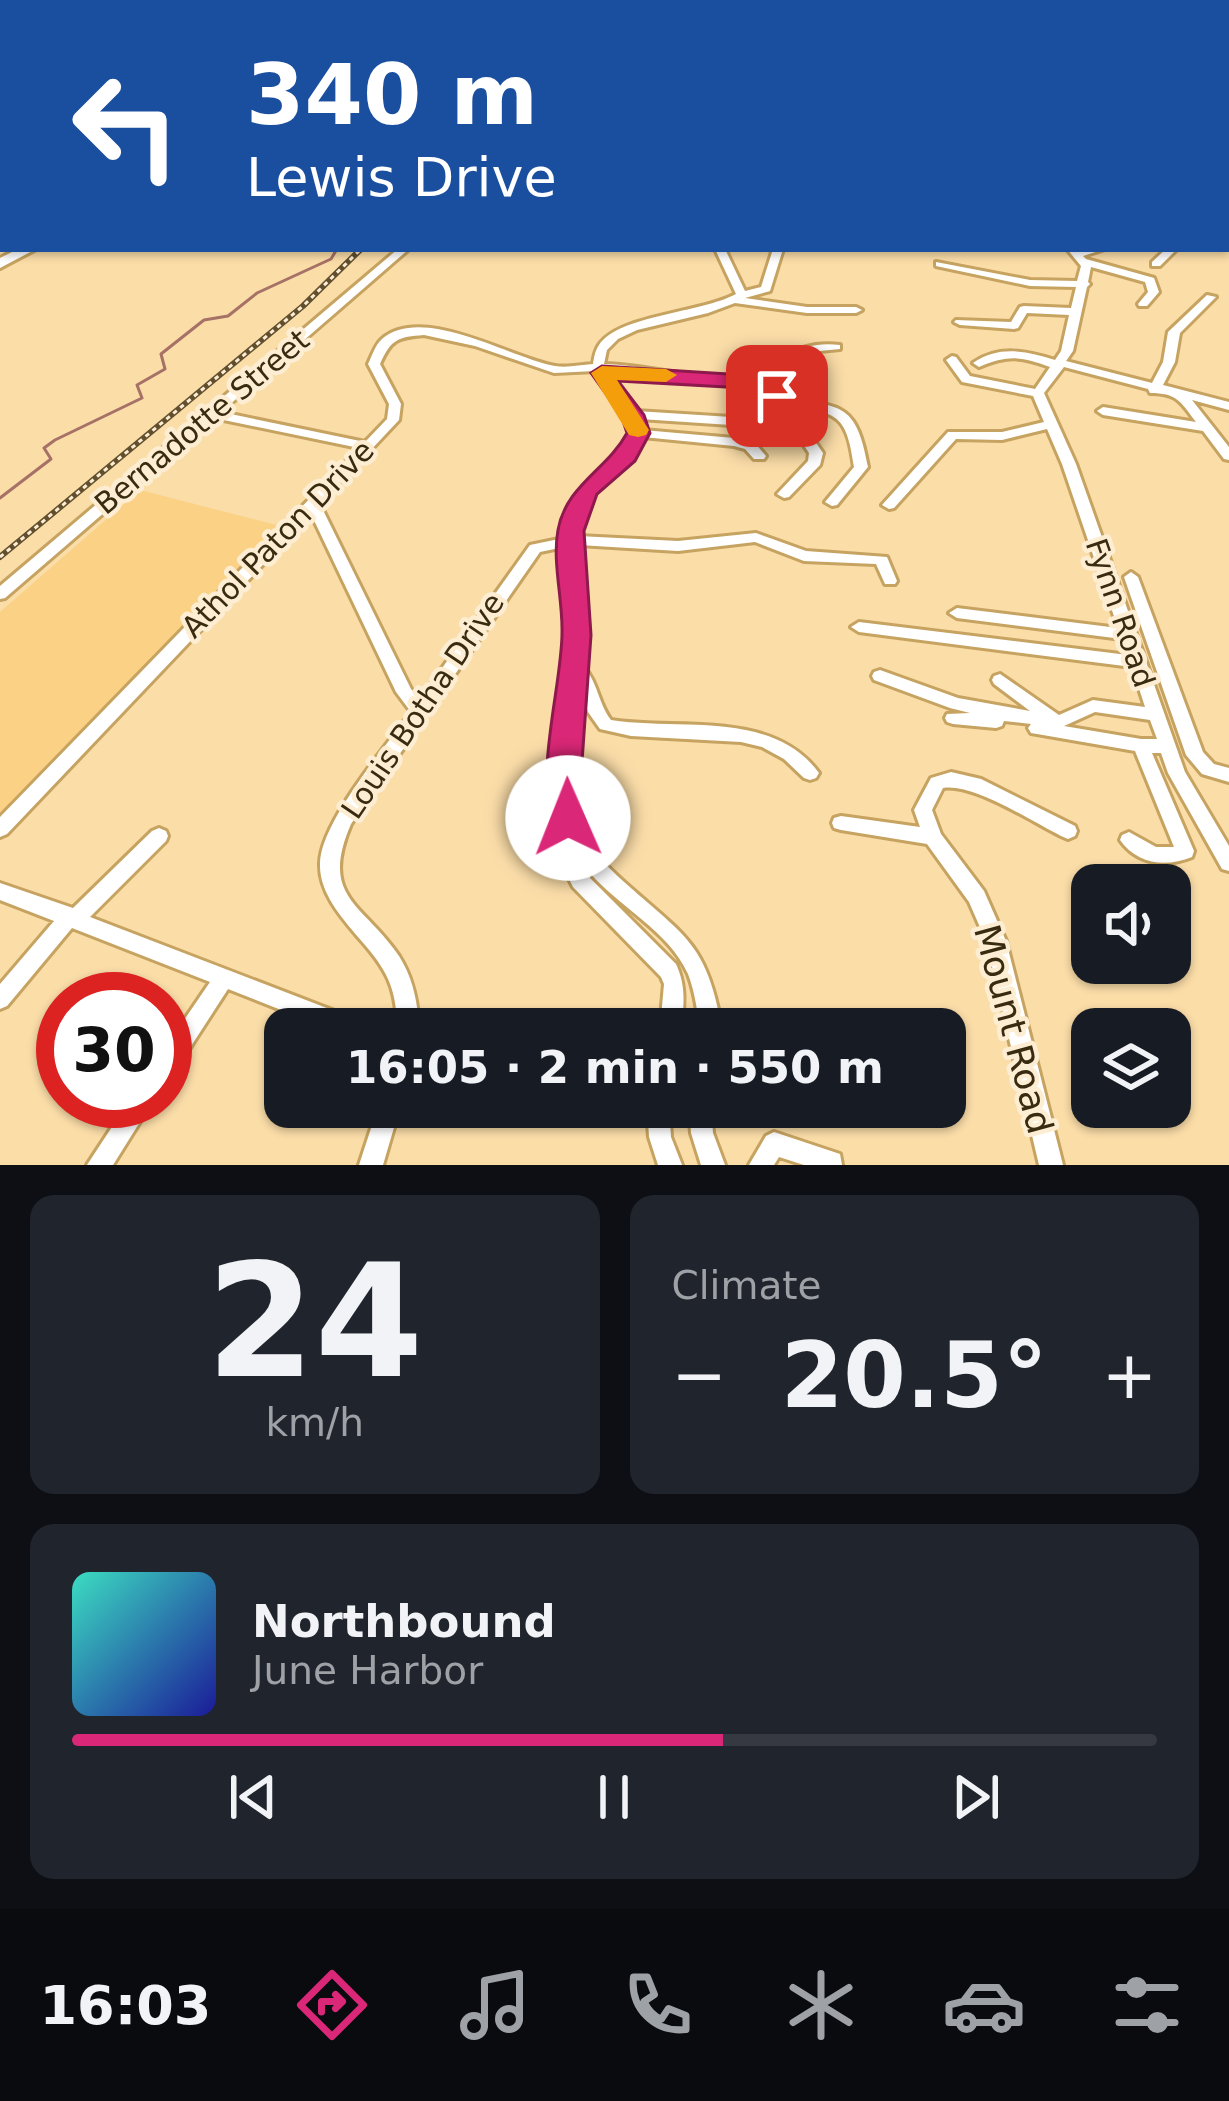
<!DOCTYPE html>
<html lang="en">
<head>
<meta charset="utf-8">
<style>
  :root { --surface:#171b24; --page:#20242c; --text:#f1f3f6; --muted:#9ea1a6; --line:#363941; --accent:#db2777 }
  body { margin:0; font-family:"DejaVu Sans",sans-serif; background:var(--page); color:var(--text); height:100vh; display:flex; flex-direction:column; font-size:45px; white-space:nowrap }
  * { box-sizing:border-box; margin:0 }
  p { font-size:39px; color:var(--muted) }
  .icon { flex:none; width:66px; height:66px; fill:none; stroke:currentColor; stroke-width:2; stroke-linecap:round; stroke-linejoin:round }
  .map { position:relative; height:1165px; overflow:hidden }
  .drawer { display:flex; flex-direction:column; gap:30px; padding:30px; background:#0d0f14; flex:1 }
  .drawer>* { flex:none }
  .top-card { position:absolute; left:0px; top:0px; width:1230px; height:252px; box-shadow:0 3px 9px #0004; background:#1a4fa0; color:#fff; overflow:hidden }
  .fabs { position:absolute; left:1071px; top:864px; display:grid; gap:24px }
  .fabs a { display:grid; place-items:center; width:120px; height:120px; border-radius:24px; background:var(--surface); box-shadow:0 3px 9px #0004; font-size:60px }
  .speed { position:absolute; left:36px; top:972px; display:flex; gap:24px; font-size:60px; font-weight:700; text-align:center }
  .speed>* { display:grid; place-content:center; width:156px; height:156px; border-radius:50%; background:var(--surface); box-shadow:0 3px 9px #0004; line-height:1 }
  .speed .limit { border:18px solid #d22; background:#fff; color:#111 }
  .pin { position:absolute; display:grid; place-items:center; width:102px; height:102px; color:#fff; margin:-51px; border-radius:24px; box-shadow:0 6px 18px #0006 }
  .me { position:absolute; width:132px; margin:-66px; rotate:359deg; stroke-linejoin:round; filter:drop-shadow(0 0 9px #0008) }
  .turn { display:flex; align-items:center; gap:42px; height:252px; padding:0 48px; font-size:54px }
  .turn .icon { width:156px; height:156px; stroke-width:2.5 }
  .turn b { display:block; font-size:84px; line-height:102px }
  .big { font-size:90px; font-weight:800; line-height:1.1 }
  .drawer .widget { flex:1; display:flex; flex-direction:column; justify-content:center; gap:18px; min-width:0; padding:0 42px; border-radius:24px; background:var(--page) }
  .drawer .dial { align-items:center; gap:0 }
  .dial b { font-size:156px; line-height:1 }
  .song { display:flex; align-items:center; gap:36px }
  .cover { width:144px; height:144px; border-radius:18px; background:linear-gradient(135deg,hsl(170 70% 55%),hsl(240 70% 35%)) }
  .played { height:12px; border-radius:6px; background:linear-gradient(90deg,var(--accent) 60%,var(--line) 60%) }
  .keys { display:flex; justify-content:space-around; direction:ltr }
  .heat { display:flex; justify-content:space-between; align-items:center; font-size:66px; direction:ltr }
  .drawer .tiles { flex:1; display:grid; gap:30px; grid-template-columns:1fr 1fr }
  .widget:last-child { grid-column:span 2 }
  .trip { position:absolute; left:264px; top:1008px; width:702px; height:120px; border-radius:24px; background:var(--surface); box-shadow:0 3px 9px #0004; font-weight:800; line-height:120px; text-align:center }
  .tabs { display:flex; height:192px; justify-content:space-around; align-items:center; background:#090b0e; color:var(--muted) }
  .tabs .icon { width:84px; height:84px }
  .tabs .selected { color:var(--accent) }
  .tabs b { font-size:54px; color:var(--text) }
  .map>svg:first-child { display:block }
  .built { fill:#fad185 }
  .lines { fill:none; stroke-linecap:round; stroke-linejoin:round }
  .stream { stroke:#a67166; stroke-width:3 }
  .minor-casing { stroke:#c6a360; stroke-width:6 }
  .major-casing { stroke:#c6a360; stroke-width:6 }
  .highway-casing { stroke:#c6a360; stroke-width:6 }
  .minor { fill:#fff; fill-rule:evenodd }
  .major { fill:#fff; fill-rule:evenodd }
  .highway { fill:#fff; fill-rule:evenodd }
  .rail-casing { stroke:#614f2e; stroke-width:6 }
  .rail { stroke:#fcedd3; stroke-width:3; stroke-dasharray:4.5; stroke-linecap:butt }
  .route { fill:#db2777; stroke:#8e194d; stroke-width:3 }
  .slow { fill:#f59e0b }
  .labels { text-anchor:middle; stroke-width:9; stroke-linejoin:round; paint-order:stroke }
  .street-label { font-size:30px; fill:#392b0f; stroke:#fcedd3 }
  .near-street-label { font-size:36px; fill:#392b0f; stroke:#fcedd3 }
</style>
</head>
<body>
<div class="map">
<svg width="1229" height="1165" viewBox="0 0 1229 1165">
  <rect width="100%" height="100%" fill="#fbdda8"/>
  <path class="built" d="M140,490l140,36 -280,290v-204z"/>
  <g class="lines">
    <path class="stream" d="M1185,0l4,3
      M0,498l51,-39 -7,-11 11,-8 87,-42 -5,-13 28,-16 -4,-15 43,-34 24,-4 29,-23 74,-34 6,-10"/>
    <g class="minor-casing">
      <path id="minor" d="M372,0h7l-2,3h-7z
        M580,0h7l-2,3h-7z
        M675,0h6l-1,3h-6z
        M900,0h8l-3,3h-8z
        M1082,0h7l-2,3h-7z
        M1196,0h8l4,3h-8z
        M1227,12h2v7h-2z
        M1227,39h2l-2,6z
        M3,127v7l-3,1v-7z
        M398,249h11l-188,163 144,30 22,-23 2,-15 -21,-40c4,-8 7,-19 14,-25 41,-35 128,19 173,27 12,2 25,-1 38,-2 1,-7 2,-13 6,-19 20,-30 102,-32 137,-51l-21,-45h10l20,42 16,-4 12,-38h10l-13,42 -25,7 62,9h49l6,3 -6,3h-49l-72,-10 -27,10 -71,17 -19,9 -11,11 -3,14c44,1 87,16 131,11 42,-4 54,-36 105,-30v4l-31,3 -43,22 -24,7 39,12 5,7c58,4 71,7 82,67l-31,38 -5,1 -7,-4 29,-35c-7,-48 -14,-56 -62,-59l31,45 -3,12 -31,32 -5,1 -7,-4 31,-33 1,-8 -36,-54 -41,-13 -2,-3 -33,-1 -90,-11 29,40 95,6 6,4 -6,4 -91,-6 3,11 91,8 21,5 11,13 -2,3h-10l-9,-10 -11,-3 -91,-9c-18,44 -61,43 -65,99l100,5 78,-8 50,18 81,6 10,24 -2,3h-10l-9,-20 -72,-3 -49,-19 -77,9 -99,-6 7,70 -3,51c15,16 15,37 28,54 68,11 161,-11 208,53l-3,5 -6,2 -6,-2 -20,-19 -22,-12 -21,-5 -110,-6 -31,-7 -12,-17 -8,-26c-5,46 -17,101 2,146 8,19 26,35 41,49 61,55 84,61 99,148h-22c-3,-19 -5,-37 -12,-55 -20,-44 -68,-66 -98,-101v5l86,86c11,24 7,40 6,65h-22l4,-45 -3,-7 -88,-90 -3,-6 2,-32 -12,-27 -5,-31 2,-50 13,-126 -6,-68 -24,5 -189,272c-32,74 12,79 48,132 14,22 19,47 20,73h-22c0,-42 -11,-61 -39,-92 -17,-20 -39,-45 -38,-73 0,-41 66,-118 91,-152l-15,-20 -85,-178 -304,320 -7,3v-20l359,-369 -145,-30 -209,180 -5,1v-13zM424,335l51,11 79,27 41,-2 31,44 6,18c-17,46 -65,43 -68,105l-34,7 -110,154 -9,-10 -91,-185 79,-84 2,-16 -21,-40c11,-25 18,-27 44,-29z
        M1067,249h38l-22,7 3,3 68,19 5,14 -12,14h-8l-1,-2 10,-12 -3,-10 -54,-15 -3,15 2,2 -3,3 -14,64 -7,10 86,22 11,-21 5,-30 39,-37 9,2 -36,36 -5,29 -12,23 66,17v8l-37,-10 37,47v13l-5,-1 -21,-28 -100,-16 -6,-4 6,-4 93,15c-16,-21 -19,-29 -46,-29l-2,-4 -84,-22 -20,26 32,71 109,308 44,74v25l-7,-2 -54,-96 -7,-20h-9l42,98 -2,6c-27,11 -55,7 -72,-17l2,-5 7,-3 27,15h18l-39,-96 -98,-17 -6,-1 -3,-5 3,-4 -27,-3 -2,5 -6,2 -43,-4 -6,-2 -2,-4 2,-4 23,-1 -20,-5 -76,-28 -2,-4 2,-4 6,-2 78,28 72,13 -36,-27 -2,-4 2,-4 6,-2 59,41 34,-15 52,7 -13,-40 -273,-35 -8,-5 8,-5 269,33 -6,-16 -165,-21 -8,-5 8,-5 161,20 -56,-164 -15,-35 -45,11 -46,-1 -62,69 -5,1 -7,-4 66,-73h54l42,-10 -11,-26 -71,-14 -16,-22 6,-4 4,1 14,19 65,13 15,-22c-29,-11 -42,-12 -71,0l-6,-4c26,-18 53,-12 82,-3l6,-9 8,-36 -42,-2 -9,15 -4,1 -54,-4 -6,-3 2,-2 55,2 9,-15 4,-1 47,2 5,-21 -46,-1 -94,-20v-4l94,18 47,1 4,-15zM1095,712l55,8 7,19h-16l-77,-13z
        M1166,249h11l-17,17h-8v-4z
        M1131,572l7,5 65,175 11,12 15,4v14l-27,-8 -16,-19 -62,-178z
        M951,772l30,7 94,47 2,5 -2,5 -7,3 -7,-3c-28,-14 -88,-53 -118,-48l-11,22 9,24 43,57 22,50 57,224h-24l-53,-224 -17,-39 -42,-58 -86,-14 -7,-2 -2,-5 2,-5 7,-2 79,11 -6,-17 17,-32z
        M159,828l7,3 2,5 -2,5 -76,76 273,105 3,7h-37l-101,-40 -55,85 -8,4v-30l45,-66 -138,-54 -65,78 -7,3v-25l54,-63 -54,-21v-17l73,25 79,-77z
        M129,1101h24l-40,64h-26z
        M378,1107h22l-17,58h-24z
        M647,1107h22l2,30 11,28h-24l-9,-28z
        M689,1107h22l2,26 12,32h-24l-10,-32z
        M774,1132l66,22 2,11h-38l-25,-8 -5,8h-25l17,-29z"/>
    </g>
    <g class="major-casing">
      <path id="major" d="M0,211h3v8h-3z"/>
    </g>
    <g class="highway-casing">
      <path id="highway" d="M562,0l-3,3h-10l3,-3z
        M18,249h18l-36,19v-10z"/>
    </g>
    <use href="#minor" class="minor"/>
    <use href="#major" class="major"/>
    <use href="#highway" class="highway"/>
    <g class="rail-casing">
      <path id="rail" d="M0,557l303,-251 58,-57"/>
    </g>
    <use href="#rail" class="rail"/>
  </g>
  <path class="route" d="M602,366l126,8 61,22 -12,6 -51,-15 -108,-6 26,34 6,18 -15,28 -38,33 -13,37 7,104 -11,155 5,28 -5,10 -12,4 -12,-4c-24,-46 6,-142 6,-195 1,-33 -10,-71 -4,-103 8,-45 49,-60 69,-97l-6,-18 -30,-42z"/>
  <path class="slow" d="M602,366l64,3 11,6 -11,7 -49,-2 32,50 -3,5 -8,2 -9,-2 -38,-62z"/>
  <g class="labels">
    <g class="street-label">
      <text transform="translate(202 422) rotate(-40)" y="10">Bernadotte Street</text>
      <text transform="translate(278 539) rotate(-46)" y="10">Athol Paton Drive</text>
      <text transform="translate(1120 613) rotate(71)" y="10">Fynn Road</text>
      <text transform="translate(423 706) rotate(-56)" y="10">Louis Botha Drive</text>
    </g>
    <g class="near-street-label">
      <text transform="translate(1014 1029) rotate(75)" y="13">Mount Road</text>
    </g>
  </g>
</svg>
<div class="fabs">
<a><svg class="icon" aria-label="sound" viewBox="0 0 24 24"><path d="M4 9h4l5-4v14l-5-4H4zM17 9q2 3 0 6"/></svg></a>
<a><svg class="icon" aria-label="layers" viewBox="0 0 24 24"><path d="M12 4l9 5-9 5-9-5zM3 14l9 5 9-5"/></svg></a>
</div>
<div class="speed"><div class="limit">30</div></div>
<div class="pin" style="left:777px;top:396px;background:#d93025"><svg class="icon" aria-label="arrive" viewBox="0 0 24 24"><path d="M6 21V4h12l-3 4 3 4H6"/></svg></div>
<svg class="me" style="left:568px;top:818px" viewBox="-20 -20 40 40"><circle r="19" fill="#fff"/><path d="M0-13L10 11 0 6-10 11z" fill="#db2777"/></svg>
<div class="trip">16:05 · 2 min · 550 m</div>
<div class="top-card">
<div class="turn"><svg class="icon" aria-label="left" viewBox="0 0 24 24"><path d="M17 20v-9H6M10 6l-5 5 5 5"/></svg><div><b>340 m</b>Lewis Drive</div></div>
</div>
</div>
<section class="drawer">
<div class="tiles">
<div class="widget dial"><b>24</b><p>km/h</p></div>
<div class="widget"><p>Climate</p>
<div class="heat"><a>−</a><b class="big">20.5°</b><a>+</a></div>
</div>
<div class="widget">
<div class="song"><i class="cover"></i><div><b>Northbound</b><p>June Harbor</p></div></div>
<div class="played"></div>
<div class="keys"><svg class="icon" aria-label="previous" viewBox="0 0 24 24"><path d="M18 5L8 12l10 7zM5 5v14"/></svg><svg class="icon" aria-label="pause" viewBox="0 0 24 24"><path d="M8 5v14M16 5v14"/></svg><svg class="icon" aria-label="next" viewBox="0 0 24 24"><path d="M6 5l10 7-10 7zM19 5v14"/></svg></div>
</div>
</div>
</section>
<nav class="tabs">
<b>16:03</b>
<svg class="icon selected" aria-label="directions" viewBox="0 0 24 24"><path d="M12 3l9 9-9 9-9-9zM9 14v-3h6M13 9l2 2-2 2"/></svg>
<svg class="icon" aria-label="music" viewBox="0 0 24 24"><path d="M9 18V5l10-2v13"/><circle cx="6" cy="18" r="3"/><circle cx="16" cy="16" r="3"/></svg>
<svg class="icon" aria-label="phone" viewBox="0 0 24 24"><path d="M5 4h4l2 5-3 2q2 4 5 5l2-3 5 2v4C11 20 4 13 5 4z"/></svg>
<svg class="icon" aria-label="climate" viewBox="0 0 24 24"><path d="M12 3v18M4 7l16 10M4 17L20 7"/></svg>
<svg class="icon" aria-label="car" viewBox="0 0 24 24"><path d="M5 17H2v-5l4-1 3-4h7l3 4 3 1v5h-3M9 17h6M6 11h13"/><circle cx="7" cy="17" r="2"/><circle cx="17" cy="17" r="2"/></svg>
<svg class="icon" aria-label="filters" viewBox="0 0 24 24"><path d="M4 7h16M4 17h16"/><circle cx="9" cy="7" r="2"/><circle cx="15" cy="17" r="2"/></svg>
</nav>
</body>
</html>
